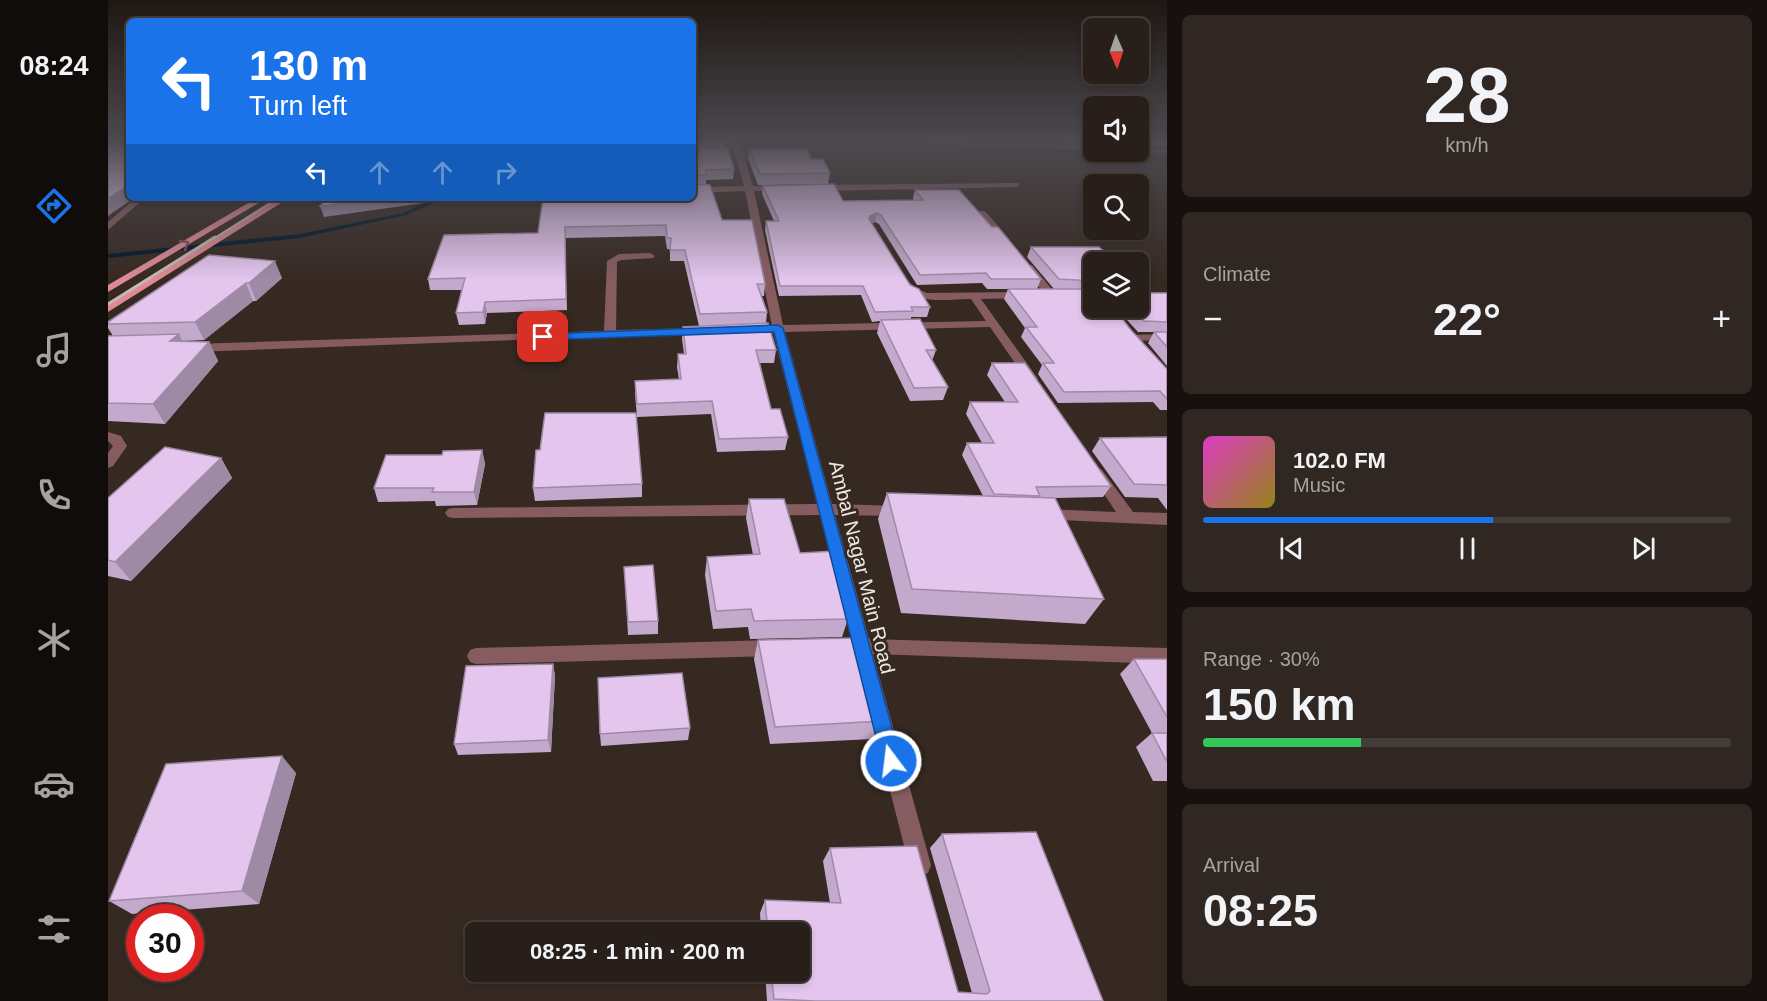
<!DOCTYPE html>
<html lang="en">
<head>
<meta charset="utf-8">
<style>
  :root { --surface:#281f1a; --page:#302723; --text:#f1f3f6; --muted:#a5a2a2; --line:#443d39; --accent:#1a73e8 }
  body { margin:0; font-family:Helvetica,sans-serif; background:var(--page); color:var(--text); height:100vh; display:flex; flex-direction:column; font-size:22px; white-space:nowrap }
  * { box-sizing:border-box; margin:0 }
  p { font-size:20px; color:var(--muted) }
  .icon { flex:none; width:33px; height:33px; fill:none; stroke:currentColor; stroke-width:2; stroke-linecap:round; stroke-linejoin:round }
  .map { position:relative; flex:1; overflow:hidden }
  .sheet { display:flex; flex-direction:column; gap:15px; padding:15px; background:#16110e; width:600px }
  .sheet>* { flex:none }
  .top-card { position:absolute; left:18px; top:18px; width:570px; height:183px; border-radius:9px; box-shadow:0 3px 9px #0003,0 0 0 2px var(--line); background:#1a73e8; color:#fff; overflow:hidden }
  .needle { width:39px; rotate:178deg }
  .fabs { position:absolute; left:975px; top:18px; display:grid; gap:12px }
  .fabs a { display:grid; place-items:center; width:66px; height:66px; border-radius:9px; background:var(--surface); box-shadow:0 3px 9px #0003,0 0 0 2px var(--line); font-size:30px }
  .speed { position:absolute; left:18px; top:904px; display:flex; gap:12px; font-size:30px; font-weight:700; text-align:center }
  .speed>* { display:grid; place-content:center; width:78px; height:78px; border-radius:50%; background:var(--surface); box-shadow:0 3px 9px #0003,0 0 0 2px var(--line); line-height:1 }
  .speed .limit { border:9px solid #d22; background:#fff; color:#111 }
  .pin { position:absolute; display:grid; place-items:center; width:51px; height:51px; color:#fff; margin:-26px; border-radius:12px; box-shadow:0 3px 9px #0006 }
  .me { position:absolute; width:66px; margin:-33px; rotate:345deg; stroke-linejoin:round; filter:drop-shadow(0 0 4px #0008) }
  .turn { display:flex; align-items:center; gap:21px; height:126px; padding:0 24px; font-size:27px }
  .turn .icon { width:78px; height:78px; stroke-width:2.5 }
  .turn b { display:block; font-size:42px; line-height:51px }
  .lanes { display:flex; align-items:center; height:57px; padding:0 24px; background:#0003; justify-content:center; gap:30px; direction:ltr }
  .lanes .off { opacity:.35 }
  .big { font-size:45px; font-weight:600; line-height:1.1 }
  .sheet .card { flex:1; display:flex; flex-direction:column; justify-content:center; gap:9px; min-width:0; padding:0 21px; border-radius:9px; background:var(--page) }
  .sheet .dial { align-items:center; gap:0 }
  .dial b { font-size:78px; line-height:1 }
  .song { display:flex; align-items:center; gap:18px }
  .cover { width:72px; height:72px; border-radius:9px; background:linear-gradient(135deg,hsl(310 70% 55%),hsl(50 70% 35%)) }
  .played { height:6px; border-radius:3px; background:linear-gradient(90deg,var(--accent) 55%,var(--line) 55%) }
  .keys { display:flex; justify-content:space-around; direction:ltr }
  .heat { display:flex; justify-content:space-between; align-items:center; font-size:33px; direction:ltr }
  .charge { height:9px; border-radius:4px; background:linear-gradient(90deg,#34c759 30%,var(--line) 0) }
  .trip { position:absolute; left:357px; top:922px; width:345px; height:60px; border-radius:9px; background:var(--surface); box-shadow:0 3px 9px #0003,0 0 0 2px var(--line); font-weight:600; line-height:60px; text-align:center }
  main { display:flex; flex:1; min-height:0 }
  .menu { display:flex; flex-direction:column; width:108px; justify-content:space-around; align-items:center; background:#100c0a; color:var(--muted) }
  .menu .icon { width:42px; height:42px }
  .menu .selected { color:var(--accent) }
  .menu b { font-size:27px; color:var(--text) }
  .map>svg:first-child { display:block }
  .lines { fill:none; stroke-linecap:round; stroke-linejoin:round }
  .stream { fill:#00182a; fill-rule:evenodd }
  .service { fill:#865c61; fill-rule:evenodd }
  .minor { fill:#865c61; fill-rule:evenodd }
  .tertiary { fill:#865c61; fill-rule:evenodd }
  .primary { fill:#de8995; fill-rule:evenodd }
  .rail-far1 { stroke:#c3bab4; stroke-width:2 }
  .rail { stroke:#c3bab4; stroke-width:3 }
  .wall { fill:#c3a9cc }
  .shaded-wall { fill:#9f8aa6 }
  .building { fill:#e3c5ed; stroke:#9f8aa6; stroke-width:1.5 }
  .oneway { stroke:#794f50 }
  .route { fill:#1a73e8; stroke:#114b97; stroke-width:1.5 }
  .labels { text-anchor:middle; stroke-width:6; stroke-linejoin:round; paint-order:stroke }
  .street-label { font-size:20px; fill:#efe7e2; stroke:#362922 }
</style>
</head>
<body>
<main>
<nav class="menu">
<b>08:24</b>
<svg class="icon selected" aria-label="directions" viewBox="0 0 24 24"><path d="M12 3l9 9-9 9-9-9zM9 14v-3h6M13 9l2 2-2 2"/></svg>
<svg class="icon" aria-label="music" viewBox="0 0 24 24"><path d="M9 18V5l10-2v13"/><circle cx="6" cy="18" r="3"/><circle cx="16" cy="16" r="3"/></svg>
<svg class="icon" aria-label="phone" viewBox="0 0 24 24"><path d="M5 4h4l2 5-3 2q2 4 5 5l2-3 5 2v4C11 20 4 13 5 4z"/></svg>
<svg class="icon" aria-label="climate" viewBox="0 0 24 24"><path d="M12 3v18M4 7l16 10M4 17L20 7"/></svg>
<svg class="icon" aria-label="car" viewBox="0 0 24 24"><path d="M5 17H2v-5l4-1 3-4h7l3 4 3 1v5h-3M9 17h6M6 11h13"/><circle cx="7" cy="17" r="2"/><circle cx="17" cy="17" r="2"/></svg>
<svg class="icon" aria-label="filters" viewBox="0 0 24 24"><path d="M4 7h16M4 17h16"/><circle cx="9" cy="7" r="2"/><circle cx="15" cy="17" r="2"/></svg>
</nav>
<div class="map">
<svg width="1059" height="1001" viewBox="0 0 1059 1001">
  <rect width="100%" height="100%" fill="#362922"/>
  <g class="lines">
    <path class="stream" d="M322,198h6l-3,5 -26,12 -107,23 -192,20v-4l192,-20 103,-21 26,-12z"/>
    <path class="service" d="M0,432l13,4 6,10 -14,20 -5,2v-15l5,-7 -5,-5z"/>
    <path class="minor" d="M623,140h8l14,46 30,-1 4,3 -4,3h-29l29,134 203,-4 -15,-22c-22,0 -54,7 -67,-14l5,-3 8,7 10,4 98,-1 5,3 -5,3 -44,1 57,80 -6,4 -4,-1 -38,-55 -205,5 47,172 68,2 5,1 3,4 -3,4 -5,1 -65,-1 34,124 298,9v16l-294,-10 58,211 -3,8 -8,3 -8,-3 -3,-8 -54,-211 -9,-3 -3,-5 3,-5 5,-2 -31,-124 -367,3 -5,-1 -3,-4 3,-4 5,-1 364,-4 -44,-172 -10,-3 9,-3 -27,-135 -52,2v-6l51,-1z
      M908,183h3v4l-203,4 -4,-3 4,-3z
      M28,198h9l-37,32v-8z
      M871,211h6l25,29v4h-6l-25,-29z
      M542,253l5,3 -2,2 -32,2 -4,2 -1,68 87,-2 4,1v4l-514,19 -6,-4 6,-4 411,-13 3,-70 12,-7z
      M916,265h8l23,28v4h-8l-23,-28z
      M1059,334v6l-36,1 -6,-3 6,-3z
      M989,468l5,2 31,42 34,1v12l-128,-6 -3,-4 3,-4 5,-2 72,3 -26,-39z
      M666,640l6,3 3,5 -3,5 -6,3 -298,8 -6,-2 -3,-6 3,-6 6,-2z"/>
    <path class="tertiary" d="M782,140l204,6v4l-200,-8z
      M1030,148l29,1v4l-32,-1h3z"/>
    <path class="primary" d="M955,140h31v3l-27,-1z
      M1030,141l29,1v4l-29,-1z
      M149,198h10l-159,94v-7z
      M171,198h10l-181,114v-8z"/>
    <path class="rail-far1" d="M105,239l65,-41"/>
    <path class="rail" d="M0,304l107,-67"/>
  </g>
  <path class="wall" d="M585,140h32v8l9,21 -1,10 -27,1v5l16,35 43,64 -1,12h-3l6,16 -1,11 10,27 -2,13h-14l11,46 17,28 -3,13 -68,2 -6,-38 -74,3 -2,-23v-13l44,-2 -2,-12 1,-13h6l-2,-15 1,-12 16,-1 -15,-65h-14v-12h-3l-2,-13 -100,2 2,72 -80,3 -2,11 -26,1 -3,-12 6,-23h-32l-2,-11 110,-46 155,-35z
    M641,149l62,10 19,14 -2,11 -70,1 -10,-26z
    M655,186l80,15 71,-1 -1,-2 2,-8 77,37 49,52 -4,10h-50l-5,-6 -65,2 -38,-61 -4,-2 -3,1 38,62 20,22 -3,10h-16v2l25,31 -4,11 16,26 -5,13 -33,1 -33,-68 3,-12 -8,1 -11,-27 -82,1 -14,-66 1,-9h8l-12,-27z
    M923,247l63,15v46l37,22 36,39v41h-7l-7,-8 -95,1 -20,-29 4,-9 -21,-28 4,-9 -21,-29 4,-10h46l-27,-32z
    M101,255l73,23 -26,23h-3l-49,39 -22,1 27,1 9,19 -53,63 -57,-3v-85h5l-5,-8v-6z
    M1041,293h18v73l-19,-23 6,-11h4h-20l-22,-24h22z
    M884,363l119,123 -8,11 -48,1 49,101 -19,25 -184,-11 -23,-94 9,-26 96,3 -21,-41 5,-12h15l-16,-29 4,-12h35l-18,-27z
    M1059,437v73l-9,-12 -33,-1 -33,-46 8,-13z
    M374,450l3,14 -8,41 -41,1 -1,-5 -57,1 -4,-14 68,-33z
    M113,458l11,20 -101,103 -23,-5v-78z
    M534,484v13l-107,4 -2,-13z
    M641,499l101,106 -3,9 1,5 -6,18 -92,2 -2,-12 -35,2 -8,-54 2,-18 46,-2 -7,-37z
    M516,567l34,54v13l-30,1z
    M650,640l124,81 -9,18 -103,5 -16,-85z
    M1026,659h33v122h-14l-17,-34 16,-14 -32,-59z
    M445,664l2,12 -4,76 -93,3 -4,-11z
    M582,728l-2,12 -87,6 -1,-12z
    M188,773l-37,131 -127,10 -23,-13z
    M834,834l161,167h-336l-2,-29h35v-39h-39l-1,-20 5,-13 65,3 -7,-42 7,-13 128,144 14,1 -42,-145z"/>
  <path class="shaded-wall" d="M21,185v13h5l-26,18v-17z
    M272,198h43l1,5 -100,14 -4,-11z
    M769,213l-2,9 -7,3 2,-9z
    M167,261l7,17 -26,23 -7,-18z
    M138,283l7,18 -49,39 -9,-18z
    M377,302l2,11 -2,11 -2,-12z
    M71,334l9,19 -18,-12z
    M101,342l9,19 -53,63 -12,-20z
    M374,450l3,14 -8,41 -3,-13z
    M113,458l11,20 -101,103 -16,-19z
    M445,664l2,12 -4,76 -3,-12z
    M174,756l14,17 -37,131 -17,-13z"/>
  <path class="building" d="M5,140h16v45l-21,14v-55z
    M585,148h35l6,21 -29,1 2,5h-14z
    M641,149h58l4,10h12l7,14 -70,1z
    M585,184l17,1 12,35h30l13,64h-8l10,28 -67,2 -15,-64h-15l1,-12h-4l-1,-13 -101,2 1,72 -81,3 -2,10 -27,1 9,-35 -37,1 16,-44 94,-2 5,-35h150z
    M726,184l9,17 80,-1 -8,-10h44l33,37h6l43,52h-50l-5,-6 -66,2 -39,-60 -4,-2 -7,3 -1,3 41,66 9,4 11,18h-19l2,4 -38,1 -12,-26h-83l-14,-65h13l-16,-35z
    M221,198h51l-60,8z
    M923,247h68l17,15h-22v19l-35,-2z
    M101,255l66,6 -26,22h-3l-51,39 -87,2v-2z
    M1030,283l11,10h18v29l-23,-1 -13,-13h7z
    M900,289h75l11,2v17h20l17,22 36,39v30l-7,-8 -96,1 -21,-29h11l-28,-36h11z
    M812,319l16,31h-10l22,37 -34,1 -33,-68z
    M660,323l8,27h-20l15,59h9l8,28 -69,2 -7,-38 -75,3 -2,-23 46,-2 -3,-25h8l-3,-27z
    M1046,332h13v15z
    M71,334l-9,7 39,1 -56,62 -45,-1v-67z
    M884,363h33l86,123 -75,1 4,9 -46,-2 -27,-51h27l-24,-41h48z
    M437,413h91l6,71 -109,4 3,-38h4z
    M1059,437v48l-33,-1 -34,-46z
    M57,447l56,11 -106,104 -7,-2v-62z
    M374,450l-8,42h-42l2,-4h-60l12,-33h56l1,-4z
    M779,493l168,5 49,101 -192,-10z
    M641,499h35l16,54 36,-2 14,54h-6l4,14 -94,2 -3,-12 -35,2 -9,-54 53,-3z
    M545,565l5,56 -30,1 -4,-55z
    M747,638l27,83 -107,6 -17,-87z
    M1026,659h33v58z
    M445,664l-5,76 -94,4 12,-78z
    M574,673l8,55 -90,6 -2,-56z
    M1044,733h15v29z
    M174,756l-40,135 -133,10 57,-137z
    M928,832l67,169h-288l-41,-2 -3,-27h29v-39h-32l-3,-33 76,3 -11,-55 87,-2 41,146 29,2 3,-3 -48,-157z"/>
  <defs><path id="oneway-chevron" d="M-2-3.5L2.5 0L-2 3.5" fill="none" stroke-width="1.6" stroke-linecap="round" stroke-linejoin="round" transform="scale(1.5)"/></defs>
  <use class="oneway" href="#oneway-chevron" transform="translate(77 244) rotate(-31)"/>
  <linearGradient id="sky" x2="0" y2="1"><stop stop-color="#1e1713"/><stop offset="0.5" stop-color="#4c494f"/><stop offset="1" stop-color="#4c494f" stop-opacity="0"/></linearGradient>
  <rect width="1059" height="280" fill="url(#sky)"/>
  <path class="route" d="M670,325l5,3 118,433 -3,7 -7,2 -6,-2 -3,-7 -108,-429 -231,8 -5,-3 5,-3z"/>
  <g class="labels">
    <g class="street-label">
      <text transform="translate(754 567) rotate(76)" y="7">Ambal Nagar Main Road</text>
    </g>
  </g>
</svg>
<div class="fabs">
<a><svg class="needle" viewBox="-14 -14 28 28"><path d="M0-13l5 13h-10z" fill="#e53935"/><path d="M0 13l5-13h-10z" fill="#a5a2a2"/></svg></a>
<a><svg class="icon" aria-label="sound" viewBox="0 0 24 24"><path d="M4 9h4l5-4v14l-5-4H4zM17 9q2 3 0 6"/></svg></a>
<a><svg class="icon" aria-label="search" viewBox="0 0 24 24"><circle cx="10" cy="10" r="6"/><path d="M15 15l6 6"/></svg></a>
<a><svg class="icon" aria-label="layers" viewBox="0 0 24 24"><path d="M12 4l9 5-9 5-9-5zM3 14l9 5 9-5"/></svg></a>
</div>
<div class="speed"><div class="limit">30</div></div>
<div class="pin" style="left:435px;top:337px;background:#d93025"><svg class="icon" aria-label="arrive" viewBox="0 0 24 24"><path d="M6 21V4h12l-3 4 3 4H6"/></svg></div>
<svg class="me" style="left:783px;top:761px" viewBox="-20 -20 40 40"><circle r="17" fill="#1a73e8" stroke="#fff" stroke-width="3"/><path d="M0-11L8 9 0 5-8 9z" fill="#fff"/></svg>
<div class="trip">08:25 · 1 min · 200 m</div>
<div class="top-card">
<div class="turn"><svg class="icon" aria-label="left" viewBox="0 0 24 24"><path d="M17 20v-9H6M10 6l-5 5 5 5"/></svg><div><b>130 m</b>Turn left</div></div>
<div class="lanes"><svg class="icon" aria-label="left" viewBox="0 0 24 24"><path d="M17 20v-9H6M10 6l-5 5 5 5"/></svg><svg class="icon off" aria-label="ahead" viewBox="0 0 24 24"><path d="M12 20V5M6 11l6-6 6 6"/></svg><svg class="icon off" aria-label="ahead" viewBox="0 0 24 24"><path d="M12 20V5M6 11l6-6 6 6"/></svg><svg class="icon off" aria-label="right" viewBox="0 0 24 24"><path d="M7 20v-9h11M14 6l5 5-5 5"/></svg></div>
</div>
</div>
<section class="sheet">
<div class="card dial"><b>28</b><p>km/h</p></div>
<div class="card"><p>Climate</p>
<div class="heat"><a>−</a><b class="big">22°</b><a>+</a></div>
</div>
<div class="card">
<div class="song"><i class="cover"></i><div><b>102.0 FM</b><p>Music</p></div></div>
<div class="played"></div>
<div class="keys"><svg class="icon" aria-label="previous" viewBox="0 0 24 24"><path d="M18 5L8 12l10 7zM5 5v14"/></svg><svg class="icon" aria-label="pause" viewBox="0 0 24 24"><path d="M8 5v14M16 5v14"/></svg><svg class="icon" aria-label="next" viewBox="0 0 24 24"><path d="M6 5l10 7-10 7zM19 5v14"/></svg></div>
</div>
<div class="card"><p>Range · 30%</p><b class="big">150 km</b><div class="charge"></div></div>
<div class="card"><p>Arrival</p><b class="big">08:25</b></div>
</section>
</main>
</body>
</html>
